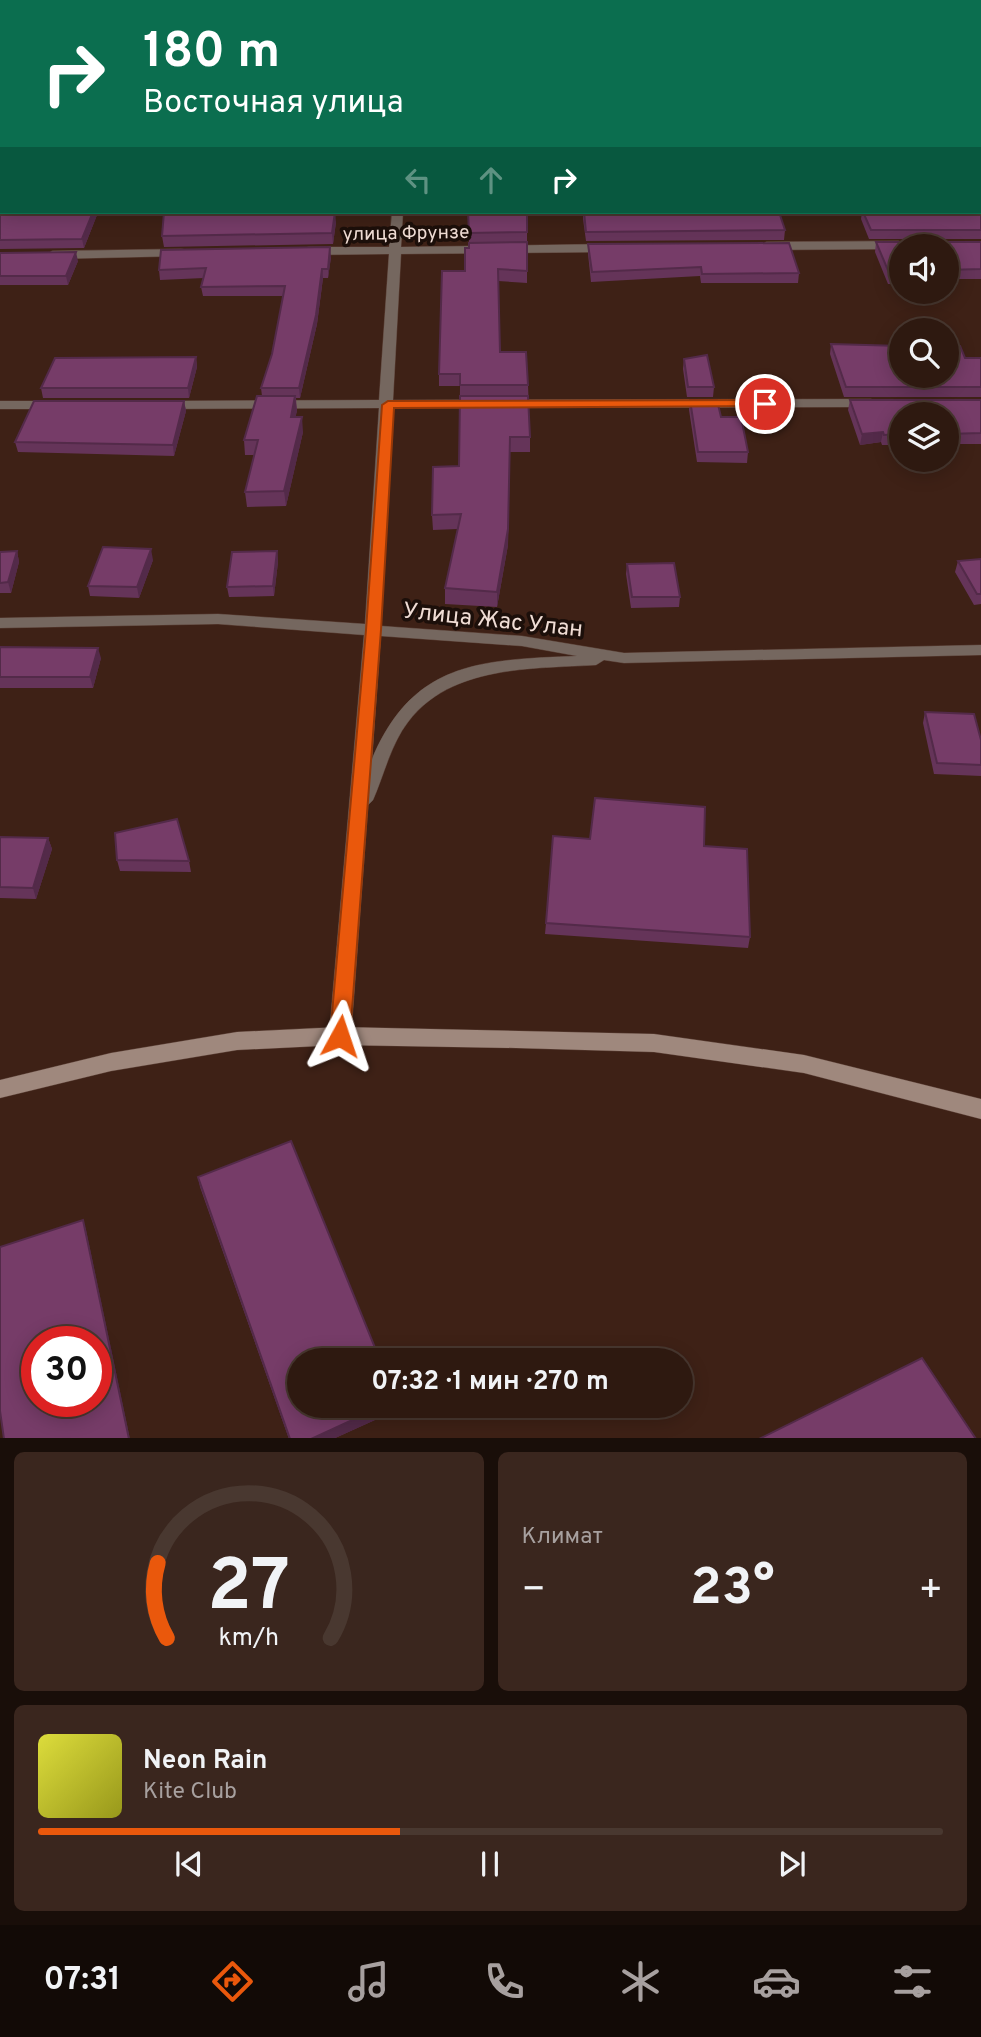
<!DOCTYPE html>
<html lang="ru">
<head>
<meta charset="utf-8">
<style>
  :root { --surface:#2e1910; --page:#3a261e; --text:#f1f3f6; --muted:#a7a09f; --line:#493830; --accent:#ea580c }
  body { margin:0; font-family:Overpass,sans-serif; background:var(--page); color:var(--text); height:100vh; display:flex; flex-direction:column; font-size:26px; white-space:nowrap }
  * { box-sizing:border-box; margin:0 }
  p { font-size:23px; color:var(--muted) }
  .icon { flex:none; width:38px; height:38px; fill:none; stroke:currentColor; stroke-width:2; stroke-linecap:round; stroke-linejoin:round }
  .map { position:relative; height:1438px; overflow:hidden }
  .sheet { display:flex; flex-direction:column; gap:14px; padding:14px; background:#190e09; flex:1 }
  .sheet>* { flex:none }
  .banner { position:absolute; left:0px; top:0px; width:982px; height:214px; box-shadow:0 4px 18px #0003,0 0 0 2px var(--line); background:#0b6e4f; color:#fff; overflow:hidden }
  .tools { position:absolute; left:889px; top:234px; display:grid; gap:14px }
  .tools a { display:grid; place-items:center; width:70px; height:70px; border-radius:50%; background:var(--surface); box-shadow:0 4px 18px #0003,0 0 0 2px var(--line); font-size:35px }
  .speed { position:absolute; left:21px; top:1326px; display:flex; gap:14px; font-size:35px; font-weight:700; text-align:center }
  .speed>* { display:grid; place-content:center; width:91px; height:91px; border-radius:50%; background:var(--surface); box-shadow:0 4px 18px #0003,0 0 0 2px var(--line); line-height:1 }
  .speed .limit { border:10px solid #d22; background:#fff; color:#111 }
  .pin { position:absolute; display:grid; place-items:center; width:60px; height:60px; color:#fff; margin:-30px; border:4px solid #fff; border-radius:50%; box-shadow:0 2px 7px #0007 }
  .me { position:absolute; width:77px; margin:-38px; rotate:5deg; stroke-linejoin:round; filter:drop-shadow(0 0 5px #0008) }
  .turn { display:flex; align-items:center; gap:24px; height:147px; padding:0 28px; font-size:32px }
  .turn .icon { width:91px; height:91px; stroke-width:2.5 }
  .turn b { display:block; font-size:49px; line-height:60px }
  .lanes { display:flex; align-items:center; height:66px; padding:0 28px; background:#0003; justify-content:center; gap:35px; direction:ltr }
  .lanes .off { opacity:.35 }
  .big { font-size:52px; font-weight:700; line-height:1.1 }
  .sheet .widget { flex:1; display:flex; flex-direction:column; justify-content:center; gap:10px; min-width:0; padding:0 24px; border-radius:10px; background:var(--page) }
  .sheet .dial { align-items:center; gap:0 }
  .dial svg { height:182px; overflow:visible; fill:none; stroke:var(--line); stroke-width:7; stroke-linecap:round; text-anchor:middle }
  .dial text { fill:var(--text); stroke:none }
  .song { display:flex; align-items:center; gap:21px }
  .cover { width:84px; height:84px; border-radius:10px; background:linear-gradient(135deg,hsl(60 70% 55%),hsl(60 70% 35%)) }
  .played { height:7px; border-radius:4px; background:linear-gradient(90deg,var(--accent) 40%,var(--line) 40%) }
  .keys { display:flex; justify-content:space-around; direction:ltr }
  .heat { display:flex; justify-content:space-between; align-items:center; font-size:38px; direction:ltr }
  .sheet .tiles { flex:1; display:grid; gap:14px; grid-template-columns:1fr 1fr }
  .widget:last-child { grid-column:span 2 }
  .trip { position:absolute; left:287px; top:1348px; width:406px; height:70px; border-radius:35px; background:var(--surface); box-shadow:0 4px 18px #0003,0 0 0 2px var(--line); font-weight:700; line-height:70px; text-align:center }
  .tab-bar { display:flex; height:112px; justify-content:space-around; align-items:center; background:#120a06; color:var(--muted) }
  .tab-bar .icon { width:49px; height:49px }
  .tab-bar .current { color:var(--accent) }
  .tab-bar b { font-size:32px; color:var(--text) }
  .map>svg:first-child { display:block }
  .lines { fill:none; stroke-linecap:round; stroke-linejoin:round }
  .minor-casing { stroke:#5a3f35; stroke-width:1 }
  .secondary-casing { stroke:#5a3f35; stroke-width:1 }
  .minor { fill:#75675f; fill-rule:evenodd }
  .secondary { fill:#9f887d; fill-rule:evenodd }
  .wall { fill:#653459 }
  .shaded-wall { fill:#532a49 }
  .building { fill:#763c68; stroke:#532a49; stroke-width:2; fill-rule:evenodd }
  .route { fill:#ea580c; stroke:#983908; stroke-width:2 }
  .labels { text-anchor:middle; stroke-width:7; stroke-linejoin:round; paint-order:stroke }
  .far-street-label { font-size:19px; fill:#f0ddd5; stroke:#1c0f0a }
  .street-label { font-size:23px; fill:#f0ddd5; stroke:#1c0f0a }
</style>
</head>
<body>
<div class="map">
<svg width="981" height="1439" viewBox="0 0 981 1439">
  <rect width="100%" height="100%" fill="#3e2116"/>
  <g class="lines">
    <g class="minor-casing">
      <path id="minor" d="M383,0h8v2h-8z
        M773,0h8l1,2h-9z
        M980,98h1v6h-1z
        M0,112h2v6h-2z
        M392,212h11l-2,35 208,-3 6,4 -6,4 -208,2 -8,146 478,-1 7,4 -7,4 -478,1 -12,218 141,10 102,17 357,-8v10l-357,8 -20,-3 -8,5c-64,4 -145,0 -188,57 -17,22 -24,53 -35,78l-5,5 -17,231 -3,6 -8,3 -8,-3 -3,-6 35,-401 -146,-11 -218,4v-10l218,-4 147,10 14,-216 -218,1 -7,-4 7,-4 218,-1 10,-146 -81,1 -6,-4 6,-4h81zM381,636l141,10 55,10c-96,4 -164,5 -205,103z
        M899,241l6,4 -6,4 -133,1 -6,-4 6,-4z
        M182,249l4,1v6l-134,3 -6,-4 6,-4z
        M0,401h56l7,4 -7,4h-56z"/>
    </g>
    <g class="secondary-casing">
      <path id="secondary" d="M340,1027l314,7 150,21 177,44v20l-177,-46 -150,-21 -138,-4 -176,-3 -103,5 -126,21 -111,27v-18l111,-27 126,-21z"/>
    </g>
    <use href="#minor" class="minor"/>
    <use href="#secondary" class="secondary"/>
  </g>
  <path class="wall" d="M2,135v16h-1l-1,-13z
    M0,208l2,4h95v3l-13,33 -84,1z
    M468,212h59v30h-58z
    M583,212l202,18 -1,10 -198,1 -3,-22z
    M862,212h43v1l76,-1v27h-112l-8,-20z
    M336,222l-3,22 -169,3 -2,-11z
    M527,242v41l-29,-2 2,71 28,33 2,52v15h-20l-2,93 -11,62 -52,-3v-16l13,-59 -25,1 -1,-15 27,-49 1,-80h-21v-12l26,-103z
    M876,242h105v37h-34v5v-37h-46v37h-13l-13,-32z
    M588,244l211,29 -1,10h-97l-1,-7 -109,6 -3,-28z
    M0,253l78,8 -10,24h-68z
    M331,257l-3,21h-5l-6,46 -17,74h-4l1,13 -2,6 8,15 -17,74 -39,1 -2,-15 10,-37h-10l-1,-15 18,-44 -1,-8 11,-34 11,-58h-80l-2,-9 3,-9 -44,2 -1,-10z
    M831,344l134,14h16v39h-137l-14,-43z
    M196,357l1,10 -8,31h-146l-2,-10z
    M684,359l30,28 -1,10h-26l-4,-28z
    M690,400l58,52 -1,11 -50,-1 -8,-52z
    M850,400h131v44h-34v-29h-46v30h-19l-1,-3 -21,3 -12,-35z
    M184,401l2,10 -12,45 -156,-4 -3,-10z
    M17,551l2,11 -8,31h-11v-41z
    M277,551l1,11 -4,34 -45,1 -2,-10z
    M981,559v45l-7,1 -19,-33 3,-11z
    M153,560l-14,38 -49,-2 -2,-10z
    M627,564l53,33 -1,10 -48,1 -5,-34z
    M0,647l101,11 -8,30h-93z
    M925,712l56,28v36l-47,-2 -11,-51z
    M0,837l48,1 4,11 -16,50 -36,-1z
    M704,846l46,91 -2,11 -203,-14 1,-11z
    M117,860l72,1 2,11 -71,-1z
    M198,1177l101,228h98v5l-64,29h-44l-89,-252z"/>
  <path class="shaded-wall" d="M2,26v13l-2,3v-13z
    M93,212h4v3l-13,33 -2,-9z
    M335,212l1,10 -3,22 -1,-11z
    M330,247l1,10 -3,21v-9z
    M76,252l2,9 -10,24 -2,-9z
    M322,269l1,9 -6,46 -17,74 -1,-10z
    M196,357l1,10 -8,31 -1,-10z
    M295,396l2,15 -5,21 -1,-15z
    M184,401l2,10 -12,45 -1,-11z
    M302,417l1,15 -17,74 -2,-15z
    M883,432l-2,10 -21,3 2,-11z
    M510,437l-2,108 -11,62v-15z
    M151,549l2,11 -14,38 -2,-11z
    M17,551l2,11 -8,31 -3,-11z
    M277,551l1,11 -4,34 -1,-10z
    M98,648l3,10 -8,30 -3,-11z
    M48,838l4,11 -16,50 -3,-11z
    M83,1220l3,10 44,209h-1z
    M385,1405h12v5l-64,29h-22z"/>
  <path class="building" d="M0,0h18l-1,2h-15v24l-2,3z
    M296,0h38l-1,2h-37z
    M439,0h39v2h-39z
    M687,0h30l1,2h-30z
    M842,0h40l2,2h-41z
    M0,208h2v4h91l-11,27 -82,1z
    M164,212h171l-3,21 -170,3z
    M468,212h59v20l-58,1z
    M584,212h195l6,18 -199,2z
    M863,212h42v1l76,-1v18h-110z
    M527,242v29l-29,-2 2,83h26l2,33h-68v-11h-21l3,-103h23v-23h4v-5z
    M876,242h105v27l-34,1v-23h-46v28h-11z
    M789,243l10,30 -97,1 -1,-7 -109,5 -4,-28z
    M330,247l-2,22h-6l-6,46 -17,73h-38l11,-34 13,-68 -84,1 5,-19 -47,2 2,-20z
    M76,252l-10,24h-66v-23z
    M831,344l70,2v30h46v-30h13l5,12h16v29h-135z
    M707,355l7,32h-26l-4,-28z
    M196,357l-8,31h-147l14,-30z
    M257,396h38l-4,21h11l-18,74 -39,1 13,-52h-14z
    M460,396h68l2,41h-20l-2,92 -11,63 -52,-4 16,-74 -29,1 1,-48 26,-1z
    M690,400h27l4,17h20l7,35h-50z
    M850,400h131v33l-34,1v-19h-46v19l-17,1 -1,-3 -21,2z
    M34,401h150l-11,44 -158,-3z
    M103,547l48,2 -14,38 -49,-1z
    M17,551l-9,31 -8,1v-31z
    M277,551l-4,35 -46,1 5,-35z
    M981,559v35h-4l-19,-33z
    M674,563l6,34h-48l-5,-33z
    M0,647l98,1 -8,29h-90z
    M925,712l49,2 7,26v25l-44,-2z
    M595,798l110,9 -1,39 43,3 3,88 -204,-14 7,-87 37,3z
    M177,819l12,42 -72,-1 -2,-27z
    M0,837l48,1 -15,50 -33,-1z
    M291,1141l89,219h-81v45h86l-74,34h-21l-92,-262z
    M83,1220l46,219h-125l-4,-28v-164zM37,1342h59v60h-59z
    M922,1358l54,81h-217z"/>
  <path class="route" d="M765,400l7,4 -2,2 -376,2 -13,222 -31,406 -3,6 -7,2 -7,-2 -3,-6 36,-406 16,-225 6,-4z"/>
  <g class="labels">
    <g class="far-street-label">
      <text transform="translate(406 232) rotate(-1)" y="7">улица Фрунзе</text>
    </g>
    <g class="street-label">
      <text transform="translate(493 619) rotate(6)" y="8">Улица Жас Улан</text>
    </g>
  </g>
</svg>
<div class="tools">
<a><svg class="icon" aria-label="sound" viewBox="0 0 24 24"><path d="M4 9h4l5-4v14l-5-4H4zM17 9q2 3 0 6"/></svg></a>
<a><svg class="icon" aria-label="search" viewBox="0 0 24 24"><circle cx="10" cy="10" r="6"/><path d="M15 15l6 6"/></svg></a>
<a><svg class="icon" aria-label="layers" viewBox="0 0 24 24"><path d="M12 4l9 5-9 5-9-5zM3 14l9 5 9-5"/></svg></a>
</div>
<div class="speed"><div class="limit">30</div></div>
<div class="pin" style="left:765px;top:404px;background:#d93025"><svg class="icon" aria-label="arrive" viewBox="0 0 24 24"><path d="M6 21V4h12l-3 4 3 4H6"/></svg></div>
<svg class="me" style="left:340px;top:1036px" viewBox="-20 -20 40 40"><path d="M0-17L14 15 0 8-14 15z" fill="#ea580c" stroke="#fff" stroke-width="4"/></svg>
<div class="trip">07:32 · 1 мин · 270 m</div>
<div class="banner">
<div class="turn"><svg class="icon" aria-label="right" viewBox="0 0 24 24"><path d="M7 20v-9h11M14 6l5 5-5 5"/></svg><div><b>180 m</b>Восточная улица</div></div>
<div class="lanes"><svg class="icon off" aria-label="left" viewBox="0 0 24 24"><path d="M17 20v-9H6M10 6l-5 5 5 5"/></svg><svg class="icon off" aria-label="ahead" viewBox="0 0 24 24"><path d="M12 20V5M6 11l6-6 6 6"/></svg><svg class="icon" aria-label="right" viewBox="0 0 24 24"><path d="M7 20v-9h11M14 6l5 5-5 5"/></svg></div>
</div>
</div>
<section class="sheet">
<div class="tiles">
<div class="widget dial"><svg viewBox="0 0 100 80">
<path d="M14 69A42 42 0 1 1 86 69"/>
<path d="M14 69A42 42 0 0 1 10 36" stroke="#ea580c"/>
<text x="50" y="56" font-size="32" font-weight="700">27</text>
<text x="50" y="72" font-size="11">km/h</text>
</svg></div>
<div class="widget"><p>Климат</p>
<div class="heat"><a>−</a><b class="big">23°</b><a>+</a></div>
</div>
<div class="widget">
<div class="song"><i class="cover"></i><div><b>Neon Rain</b><p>Kite Club</p></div></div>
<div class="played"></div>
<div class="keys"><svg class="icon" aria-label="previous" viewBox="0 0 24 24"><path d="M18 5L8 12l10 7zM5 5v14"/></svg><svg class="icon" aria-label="pause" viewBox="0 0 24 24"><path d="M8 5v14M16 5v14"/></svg><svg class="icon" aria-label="next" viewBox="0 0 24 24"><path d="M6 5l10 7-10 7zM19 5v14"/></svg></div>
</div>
</div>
</section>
<nav class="tab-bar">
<b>07:31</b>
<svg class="icon current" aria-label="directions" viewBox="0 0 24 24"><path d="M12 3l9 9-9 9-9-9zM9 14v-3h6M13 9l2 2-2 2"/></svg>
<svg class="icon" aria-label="music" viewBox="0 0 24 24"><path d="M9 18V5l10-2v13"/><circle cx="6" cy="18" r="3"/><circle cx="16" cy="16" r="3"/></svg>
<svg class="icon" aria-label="phone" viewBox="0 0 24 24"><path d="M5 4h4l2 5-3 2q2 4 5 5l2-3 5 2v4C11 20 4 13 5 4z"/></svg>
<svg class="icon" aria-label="climate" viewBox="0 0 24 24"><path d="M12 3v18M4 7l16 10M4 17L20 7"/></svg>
<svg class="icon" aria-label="car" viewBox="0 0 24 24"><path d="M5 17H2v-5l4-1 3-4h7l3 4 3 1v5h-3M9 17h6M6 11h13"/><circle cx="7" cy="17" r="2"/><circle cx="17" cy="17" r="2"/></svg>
<svg class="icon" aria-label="filters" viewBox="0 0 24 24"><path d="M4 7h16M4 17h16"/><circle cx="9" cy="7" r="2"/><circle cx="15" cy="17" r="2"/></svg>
</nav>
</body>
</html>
